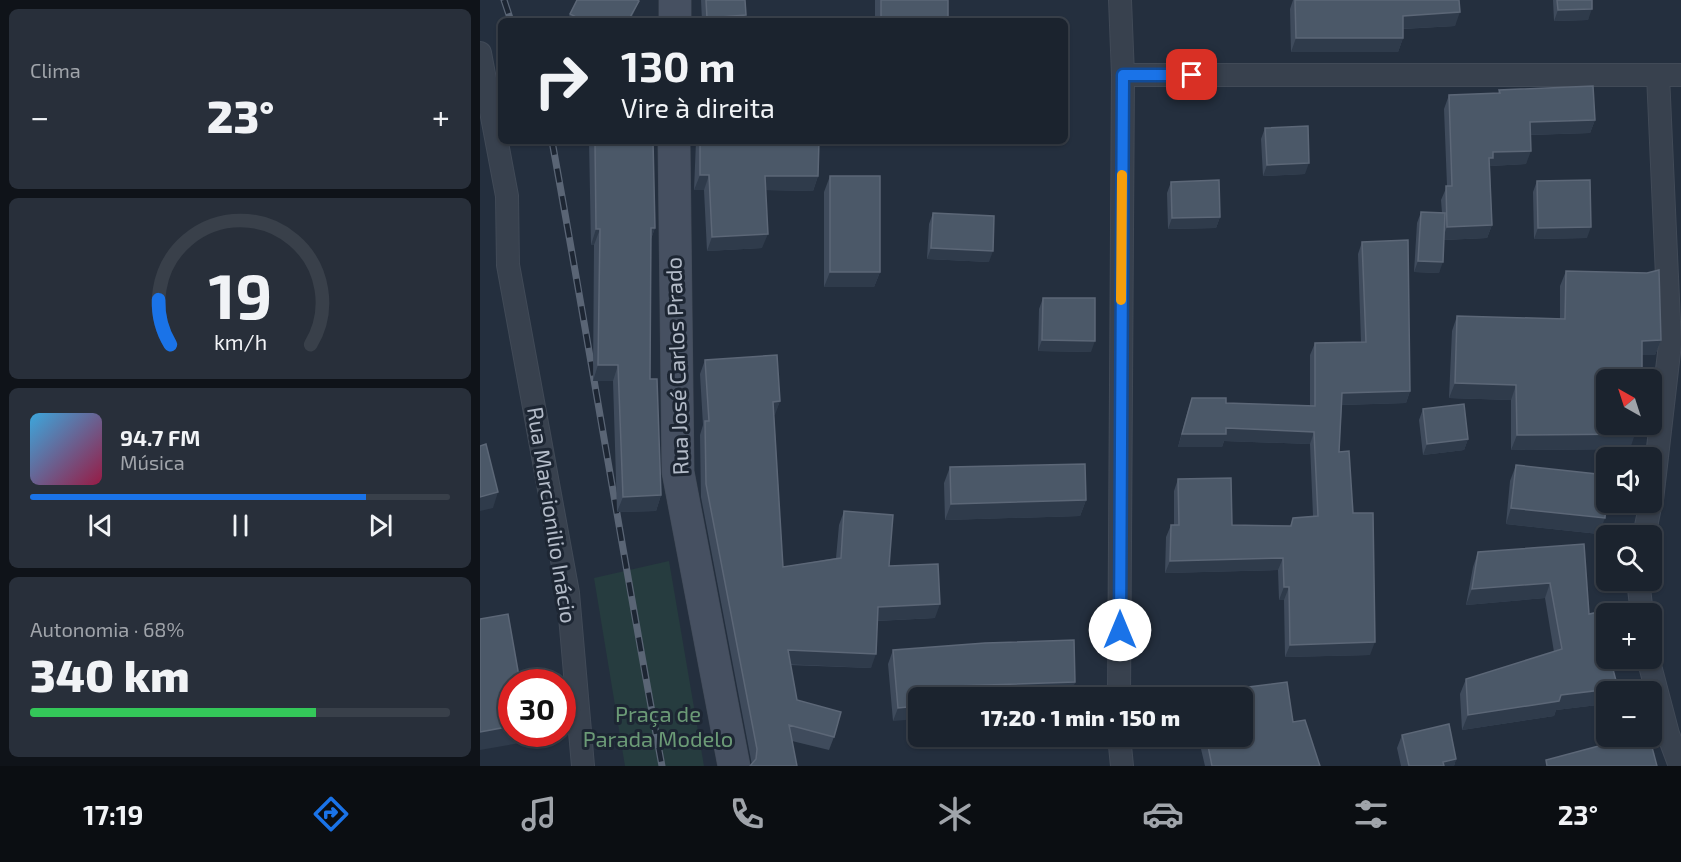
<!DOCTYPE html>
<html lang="pt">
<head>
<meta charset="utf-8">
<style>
  :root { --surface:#1b232e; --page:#282f3a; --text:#f1f3f6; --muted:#a0a4aa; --line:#39404a; --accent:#1a73e8 }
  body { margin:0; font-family:"Exo 2",sans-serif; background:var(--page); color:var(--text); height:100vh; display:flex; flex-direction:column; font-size:22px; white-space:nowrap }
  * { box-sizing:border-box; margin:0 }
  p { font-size:20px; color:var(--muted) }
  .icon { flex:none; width:33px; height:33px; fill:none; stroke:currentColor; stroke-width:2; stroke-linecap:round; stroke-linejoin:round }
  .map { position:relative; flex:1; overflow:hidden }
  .details { display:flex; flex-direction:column; gap:9px; padding:9px; background:#0f1319; width:480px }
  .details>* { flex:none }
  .guide { position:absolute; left:18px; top:18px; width:570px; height:126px; border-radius:9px; box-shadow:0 2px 4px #0004,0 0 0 2px var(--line); background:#1b232e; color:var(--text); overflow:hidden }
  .needle { width:39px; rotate:321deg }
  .tools { position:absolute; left:1116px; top:369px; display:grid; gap:12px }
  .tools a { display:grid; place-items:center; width:66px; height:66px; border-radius:9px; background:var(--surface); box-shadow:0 2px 4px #0004,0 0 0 2px var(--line); font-size:30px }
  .speed { position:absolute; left:18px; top:669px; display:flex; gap:12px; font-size:30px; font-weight:700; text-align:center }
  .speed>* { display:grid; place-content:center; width:78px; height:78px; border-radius:50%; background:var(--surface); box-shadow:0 2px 4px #0004,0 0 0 2px var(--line); line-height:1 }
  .speed .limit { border:9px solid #d22; background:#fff; color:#111 }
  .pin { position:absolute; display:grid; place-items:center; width:51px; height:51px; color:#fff; margin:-26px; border-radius:12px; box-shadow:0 3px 9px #0006 }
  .me { position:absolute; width:66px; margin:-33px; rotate:0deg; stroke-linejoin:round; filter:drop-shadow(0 0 4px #0008) }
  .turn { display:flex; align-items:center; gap:21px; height:126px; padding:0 24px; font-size:27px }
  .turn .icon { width:78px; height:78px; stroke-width:2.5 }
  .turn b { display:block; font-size:42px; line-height:51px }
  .big { font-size:45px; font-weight:800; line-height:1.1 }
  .details .widget { flex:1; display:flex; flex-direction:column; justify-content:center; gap:9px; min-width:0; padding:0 21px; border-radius:9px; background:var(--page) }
  .details .dial { align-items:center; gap:0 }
  .dial svg { height:156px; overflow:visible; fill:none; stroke:var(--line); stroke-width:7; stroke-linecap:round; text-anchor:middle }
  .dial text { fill:var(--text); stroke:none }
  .song { display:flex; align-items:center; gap:18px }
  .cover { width:72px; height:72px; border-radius:9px; background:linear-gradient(135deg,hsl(200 70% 55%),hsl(340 70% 35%)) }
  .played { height:6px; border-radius:3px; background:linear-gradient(90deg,var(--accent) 80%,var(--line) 80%) }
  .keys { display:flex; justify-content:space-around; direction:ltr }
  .heat { display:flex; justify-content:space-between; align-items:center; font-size:33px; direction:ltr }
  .charge { height:9px; border-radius:4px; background:linear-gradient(90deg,#34c759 68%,var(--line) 0) }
  .trip { position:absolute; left:428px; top:687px; width:345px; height:60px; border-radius:9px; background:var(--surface); box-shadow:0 2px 4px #0004,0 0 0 2px var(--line); font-weight:800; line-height:60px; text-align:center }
  .menu { display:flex; height:96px; justify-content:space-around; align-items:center; background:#0b0e12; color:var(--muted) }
  .menu .icon { width:42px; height:42px }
  .menu .on { color:var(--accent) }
  .menu b { font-size:27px; color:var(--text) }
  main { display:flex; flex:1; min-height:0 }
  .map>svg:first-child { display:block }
  .green { fill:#263c3f }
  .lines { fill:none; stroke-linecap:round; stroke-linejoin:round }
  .street-casing { stroke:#414a57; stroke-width:24 }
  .secondary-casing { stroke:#414a57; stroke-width:33 }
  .street { stroke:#38414e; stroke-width:22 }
  .secondary { stroke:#465061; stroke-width:32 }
  .rail-casing { stroke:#5a6575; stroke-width:7 }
  .rail { stroke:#1d2633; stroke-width:4.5; stroke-dasharray:14; stroke-linecap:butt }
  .wall { fill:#3f4b5c }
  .shaded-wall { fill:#2f3b4b }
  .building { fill:#4b5868; stroke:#5c6777; stroke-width:1.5 }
  .route-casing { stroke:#114b97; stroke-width:15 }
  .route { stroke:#1a73e8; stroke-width:10 }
  .slow { stroke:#f59e0b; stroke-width:10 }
  .labels { text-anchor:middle; stroke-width:6; stroke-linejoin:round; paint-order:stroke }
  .street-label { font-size:22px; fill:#b4bcc9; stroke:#1d2633 }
  .park-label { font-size:22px; fill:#6b9a76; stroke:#1d2633 }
</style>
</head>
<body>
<main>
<section class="details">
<div class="widget"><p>Clima</p>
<div class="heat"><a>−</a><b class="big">23°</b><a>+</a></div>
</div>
<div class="widget dial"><svg viewBox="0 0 100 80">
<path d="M14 69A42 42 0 1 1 86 69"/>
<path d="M14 69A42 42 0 0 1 8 46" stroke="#1a73e8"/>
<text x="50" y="56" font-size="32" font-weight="700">19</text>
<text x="50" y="72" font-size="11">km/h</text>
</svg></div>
<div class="widget">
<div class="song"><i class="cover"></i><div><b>94.7 FM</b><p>Música</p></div></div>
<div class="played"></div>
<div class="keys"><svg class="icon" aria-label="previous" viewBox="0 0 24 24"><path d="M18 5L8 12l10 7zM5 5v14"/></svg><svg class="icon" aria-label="pause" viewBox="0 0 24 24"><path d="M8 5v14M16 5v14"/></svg><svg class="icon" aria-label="next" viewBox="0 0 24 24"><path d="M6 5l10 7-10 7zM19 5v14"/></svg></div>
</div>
<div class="widget"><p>Autonomia · 68%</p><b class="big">340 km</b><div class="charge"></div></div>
</section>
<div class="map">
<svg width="1201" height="766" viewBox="0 0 1201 766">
  <rect width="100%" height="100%" fill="#242f3e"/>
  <path class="green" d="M189,561l35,205h-79l-31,-188z"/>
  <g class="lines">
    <g class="street-casing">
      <path id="street" d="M0,53l27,143 1,69 60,328 15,173
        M643,75h558
        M1172,500l18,-156 -12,-269
        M1164,536l7,-34
        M1158,580l4,34
        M1168,658l20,76 12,32
        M639,698l4,-623 -3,-75
        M639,736l3,30"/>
    </g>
    <g class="secondary-casing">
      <path id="secondary" d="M195,21v-21
        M194,141l4,331 56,294"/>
    </g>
    <use href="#street" class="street"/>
    <use href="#secondary" class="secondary"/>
    <g class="rail-casing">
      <path id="rail" d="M24,0l7,21
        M72,141c38,208 71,417 110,625"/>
    </g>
    <use href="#rail" class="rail"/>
  </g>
  <path class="wall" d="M221,0h44l-1,21h-42z
    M395,0h73v21h-73z
    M813,0h166l-4,26 -52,3v9l-5,14h-107l-1,-43z
    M1073,0h39l-4,20 -34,1z
    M159,1l-9,20h-63l3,-7z
    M1019,90l96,30 -5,13 -60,2 -4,29 -36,2 2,59 -5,13 -43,2 -5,33 -25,-1 3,-49 4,-11 21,1 -1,-13 6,-14 -3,-77 5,-14 49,-2z
    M785,128l40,46 -42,2 -2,-37z
    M109,141h64l2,87 -4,11 -1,140 11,116 -5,16 -39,1 -4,-131h-20l1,-136h-3z
    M216,141h123l-1,35 -5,15 -47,-1 -4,58 -55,3 -3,-61h-10z
    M350,176l50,96 -6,15h-50v-95z
    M1057,181l50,57 -53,1 -1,-47z
    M691,182l49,35 -4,11 -48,1 -1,-36z
    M453,213l56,49 -62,-3 2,-35z
    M882,242l48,149 -4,12 -64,2 -3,47 14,61 17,142 -85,2 -1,-57h-5l-1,-30 -113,3 1,-36 5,-12h3v-34l4,-12 54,46 58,1 3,-8 20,-2 -3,-72 -86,-3 -2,6h-44l10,-37 4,-12 34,5 84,3v-51l5,-12 46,-1 -3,-88z
    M1086,271l95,69 -6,15h-13l-36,25 24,69 -119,1v-50l-62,-2 3,-67 5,-15 103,3v-33z
    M563,298l48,54 -53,-1 1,-42z
    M225,360l75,41 -6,14 9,152 53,-9 3,-33 5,-14 45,55 46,52 -58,3 -6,47 -81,-3 7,35 37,37 -5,13 -37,-9 -40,24 -51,-268 -1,-62 3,-10 -3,-51z
    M943,409l45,30 -4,11 -41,5 -4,-35z
    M1036,465l83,69 -93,-10 4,-43z
    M470,467l136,33 -6,16 -135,4 -1,-37z
    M1104,544l5,70 17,78v12l-50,6 -2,6 -92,14 -2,-36 6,-15 88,-27 -9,-54 -79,7 7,-38 5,-15z
    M413,650l182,32 -5,14 -152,2 -25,23 -5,-57z
    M807,682l6,40 12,-2 15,46h-115l-4,-17 5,-13h36v-38h-20l3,-8z
    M922,735l54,24 -2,7h-53l-4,-18z"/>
  <path class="shaded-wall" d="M159,1l-9,20h-2z
    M1112,9l-4,11 -34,1 4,-11z
    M980,12l-5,14 -57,3 5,-13z
    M266,15l-2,6h-38l1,-3z
    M816,38h107l-5,14h-107z
    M585,80h3l-3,8z
    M1115,120l-5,13 -65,2 5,-13z
    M1051,151l-5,13 -36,2 -2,5 1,-13 4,-6z
    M829,163l-4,11 -42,2 4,-11z
    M220,175h9l-5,15h-10z
    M285,176h53l-5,15 -53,-1z
    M740,217l-4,11 -48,1 4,-11z
    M1012,225l-5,13 -45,2 5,-13z
    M1111,227l-4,11 -53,1 4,-11z
    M171,228h4l-6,15z
    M116,229h4l-6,16h-3z
    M288,234l-6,14 -55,3 5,-14z
    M451,248l62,3 -4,11 -62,-3z
    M938,261l25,1 -4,11 -25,-1z
    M350,272h50l-6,15h-50z
    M562,340l53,1 -4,11 -53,-1z
    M1181,340l-6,15h-19l6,-14z
    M118,365h20l-5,16h-20z
    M975,383l61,2 -5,15 -62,-2z
    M930,391l-4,12 -68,2 4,-12z
    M300,401l-5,14h-7l5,-13z
    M746,428l88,4 -4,12 -86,-3 -2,6h-44l4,-13z
    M1155,434l-5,15 -119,1 6,-15z
    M988,439l-4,11 -41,5 4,-11z
    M18,492l-5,16 -13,3v-14z
    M181,495l-5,16 -39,1 6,-15z
    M606,500l-6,16 -135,4 6,-16z
    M1031,508l94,10 -6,16 -93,-10z
    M803,558l-5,12 -113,3 5,-12z
    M1070,583l-5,15 -79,7 6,-16z
    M804,587h5l-5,13h-5z
    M460,604l-5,14 -62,3 5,-14z
    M895,642l-5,13 -85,2 5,-12z
    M308,650l88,4 -5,14 -88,-4z
    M595,682l-5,14 -61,2h-58l4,-12z
    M1138,688l-1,4h-11v12l-50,6 -2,6 -92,14 6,-15 93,-20z
    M438,706v13l-25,2 5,-13z
    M32,726v8h12l-4,9 -40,7v-18z
    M976,759l-2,7h-12l1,-4z"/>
  <path class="building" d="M97,0h60l2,1 -11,20h-44l-14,-7z
    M226,0h39l1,15 -39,3z
    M401,0h67v21h-67z
    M815,0h164l1,12 -57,4v22h-107z
    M1077,0h35v9l-34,1z
    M585,55h2l1,25h-3z
    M1113,86l2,34 -65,2 1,29 -38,1v6h-4l3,67 -45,2 -1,-41h6l-3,-91 51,-2 -1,-3z
    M828,126l1,37 -42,2 -2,-37z
    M115,141h58l2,87h-4l-1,151h7l4,116 -38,2 -5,-132h-20l2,-136h-4z
    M220,141h119l-1,35h-53l3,58 -56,3 -3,-62h-9z
    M350,176h50v96h-50z
    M739,180l1,37 -48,1 -1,-36z
    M1110,180l1,47 -53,1 -1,-47z
    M941,212l24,1 -2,49 -25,-1z
    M453,213l61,3 -1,35 -62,-3z
    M928,240l2,151 -68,2 -3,59 10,-1 4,62h20l2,129 -85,3 -1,-58h-5l-1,-29 -113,3 1,-36h8l-1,-46 53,-1 1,47 59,1 2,-8 25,-2 -4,-84 -88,-4v6h-44l10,-36h34v5l89,3v-63l51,-1 -4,-100z
    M1179,270l2,70 -19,1v39h-36v44h29v10l-118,1 -1,-50 -61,-2 2,-67 108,3 1,-48 81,2z
    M563,298h52v43l-53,-1z
    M297,355l3,46 -7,1 10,165 58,-9 3,-47 49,4 -4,51 49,-2 2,40 -62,3 -2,47 -88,-4 9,50 44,12 -7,25 -45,-12 8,41h-47l6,-7 1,-10 -51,-265 -1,-63h4l-4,-61z
    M984,404l4,35 -41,5 -4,-35z
    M6,444l12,48 -18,5v-51z
    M605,464l1,36 -135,4 -1,-37z
    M1036,465l90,10v27l-1,16 -94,-10z
    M1104,544l5,70 10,-2 7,46h4l8,30 -57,7 -2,6 -91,14 -2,-36 96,-30 -12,-66 -78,6 6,-37z
    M28,614l12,68h-8v44l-32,6v-113z
    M594,640l1,42 -120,4 1,12h-38v8l-20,2 -5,-58 92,-7z
    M807,682l6,40 12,-2 15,46h-108l-6,-30h36v-38h-16l-1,-8z
    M969,724l7,35 -13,3 1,4h-35l-7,-31z
    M1156,736h13l8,30h-110l-1,-6z"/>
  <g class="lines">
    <g class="route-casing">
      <path id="route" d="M640,630l3,-555h69"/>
    </g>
    <use href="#route" class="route"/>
    <path class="slow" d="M641,300l1,-125"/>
  </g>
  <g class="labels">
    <g class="street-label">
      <text transform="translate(197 366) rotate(-92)" y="8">Rua José Carlos Prado</text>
      <text transform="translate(72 515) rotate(81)" y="8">Rua Marcionilio Inácio</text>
    </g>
    <g class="park-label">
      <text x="178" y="722">Praça de<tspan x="178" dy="25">Parada Modelo</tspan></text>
    </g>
  </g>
</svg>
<div class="tools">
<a><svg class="needle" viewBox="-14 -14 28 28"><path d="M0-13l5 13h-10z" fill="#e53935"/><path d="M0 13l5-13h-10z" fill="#a0a4aa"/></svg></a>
<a><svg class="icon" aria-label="sound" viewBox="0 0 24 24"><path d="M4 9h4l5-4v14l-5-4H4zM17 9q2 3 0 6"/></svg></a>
<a><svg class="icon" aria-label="search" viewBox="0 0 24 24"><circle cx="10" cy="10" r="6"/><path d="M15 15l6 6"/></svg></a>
<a>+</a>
<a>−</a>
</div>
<div class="speed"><div class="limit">30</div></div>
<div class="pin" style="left:712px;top:75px;background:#d93025"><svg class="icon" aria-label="arrive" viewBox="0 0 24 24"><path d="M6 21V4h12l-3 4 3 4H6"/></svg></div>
<svg class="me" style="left:640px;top:630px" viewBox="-20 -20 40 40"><circle r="19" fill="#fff"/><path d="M0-13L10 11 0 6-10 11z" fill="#1a73e8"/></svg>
<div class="trip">17:20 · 1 min · 150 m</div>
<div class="guide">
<div class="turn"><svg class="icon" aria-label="right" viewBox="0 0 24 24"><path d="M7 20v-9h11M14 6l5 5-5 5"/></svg><div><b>130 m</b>Vire à direita</div></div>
</div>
</div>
</main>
<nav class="menu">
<b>17:19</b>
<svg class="icon on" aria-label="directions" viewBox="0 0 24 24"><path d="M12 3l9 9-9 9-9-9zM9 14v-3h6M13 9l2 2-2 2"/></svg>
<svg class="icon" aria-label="music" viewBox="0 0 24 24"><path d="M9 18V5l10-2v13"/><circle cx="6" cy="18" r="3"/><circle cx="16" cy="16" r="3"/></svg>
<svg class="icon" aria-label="phone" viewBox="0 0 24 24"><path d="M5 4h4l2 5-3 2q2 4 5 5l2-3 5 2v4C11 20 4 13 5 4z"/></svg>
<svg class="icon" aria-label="climate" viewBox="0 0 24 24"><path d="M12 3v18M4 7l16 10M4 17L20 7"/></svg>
<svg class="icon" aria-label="car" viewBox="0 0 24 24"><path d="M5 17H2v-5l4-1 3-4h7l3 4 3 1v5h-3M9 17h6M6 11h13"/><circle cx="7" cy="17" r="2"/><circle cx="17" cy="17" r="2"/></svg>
<svg class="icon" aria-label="filters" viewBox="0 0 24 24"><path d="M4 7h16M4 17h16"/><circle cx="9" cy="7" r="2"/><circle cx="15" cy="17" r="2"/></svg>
<b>23°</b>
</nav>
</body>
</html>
